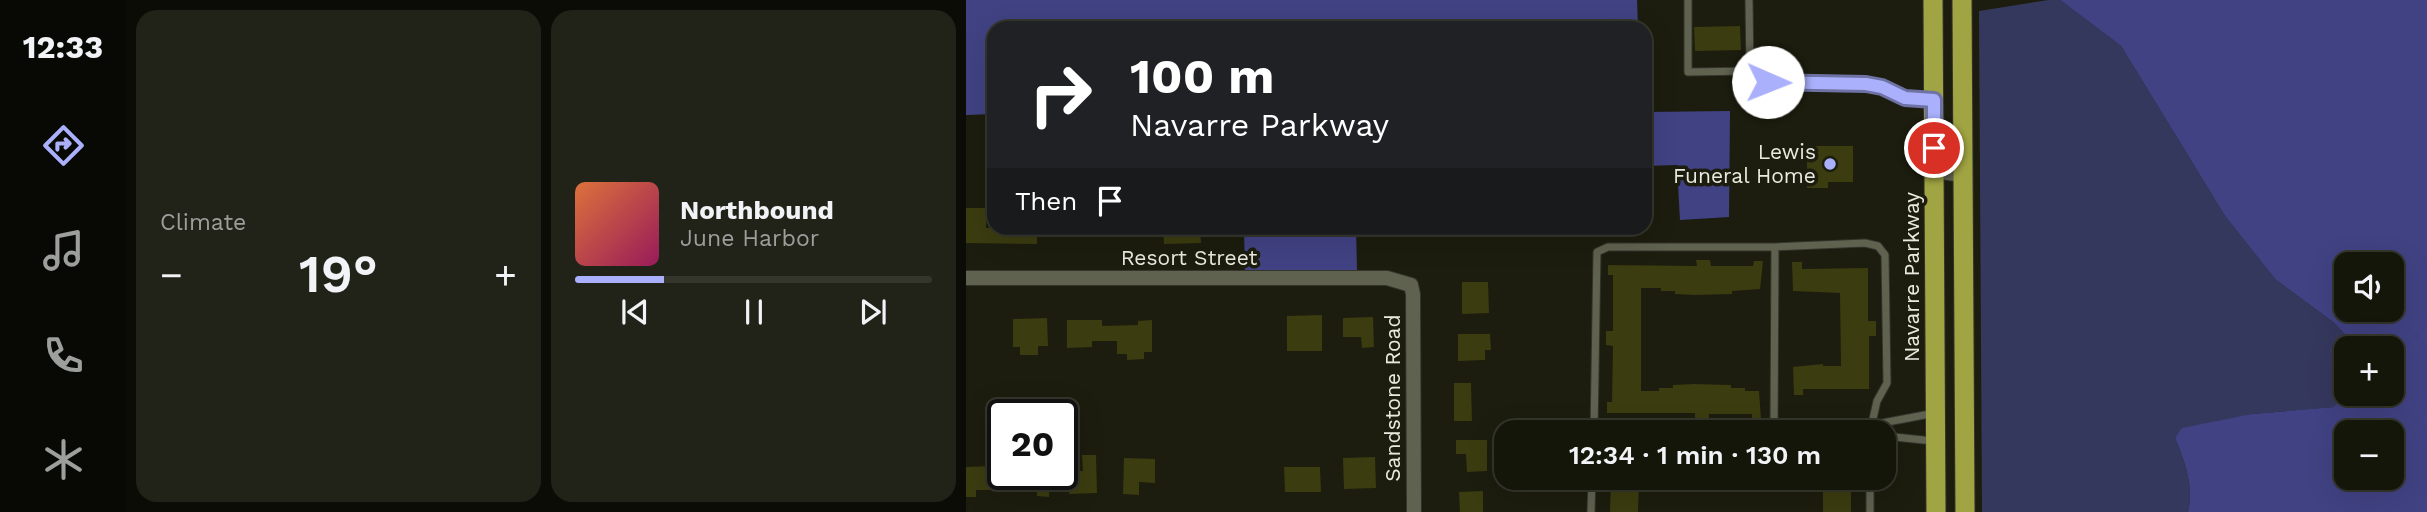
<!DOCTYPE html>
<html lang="en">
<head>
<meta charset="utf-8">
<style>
  :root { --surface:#15160a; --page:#222318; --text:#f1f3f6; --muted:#9d9f9c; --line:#34352b; --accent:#aab0fc }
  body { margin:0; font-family:"Work Sans",sans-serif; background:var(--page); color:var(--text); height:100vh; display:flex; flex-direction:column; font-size:26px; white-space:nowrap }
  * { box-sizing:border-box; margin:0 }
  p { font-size:23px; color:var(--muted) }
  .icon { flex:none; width:38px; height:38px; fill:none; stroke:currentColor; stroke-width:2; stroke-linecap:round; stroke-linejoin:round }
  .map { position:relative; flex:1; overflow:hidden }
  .drawer { display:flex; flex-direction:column; gap:10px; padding:10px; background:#0c0c06; width:840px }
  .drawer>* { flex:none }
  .guide { position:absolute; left:21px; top:21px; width:665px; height:214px; border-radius:21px; box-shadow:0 7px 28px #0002,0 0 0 2px var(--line); background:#202124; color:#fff; overflow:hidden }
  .fabs { position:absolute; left:1368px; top:252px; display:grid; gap:14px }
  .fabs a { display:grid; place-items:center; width:70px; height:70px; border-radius:14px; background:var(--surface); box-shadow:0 7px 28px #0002,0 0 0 2px var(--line); font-size:35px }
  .speed { position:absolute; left:21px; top:399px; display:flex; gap:14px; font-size:35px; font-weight:700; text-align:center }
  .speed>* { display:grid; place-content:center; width:91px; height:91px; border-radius:50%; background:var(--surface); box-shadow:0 7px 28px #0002,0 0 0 2px var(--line); line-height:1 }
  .speed .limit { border:4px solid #111; border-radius:10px; background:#fff; color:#111 }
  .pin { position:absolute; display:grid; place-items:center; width:60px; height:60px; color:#fff; margin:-30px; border:4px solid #fff; border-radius:50%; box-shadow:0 2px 7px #0007 }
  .me { position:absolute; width:77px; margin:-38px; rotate:91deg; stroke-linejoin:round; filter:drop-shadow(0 0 5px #0008) }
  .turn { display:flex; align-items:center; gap:24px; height:147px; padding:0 28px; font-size:32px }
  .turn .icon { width:91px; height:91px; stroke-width:2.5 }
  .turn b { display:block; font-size:49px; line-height:60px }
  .then { display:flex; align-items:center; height:66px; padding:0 28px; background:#0003; gap:14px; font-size:26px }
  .big { font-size:52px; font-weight:600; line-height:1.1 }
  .drawer .card { flex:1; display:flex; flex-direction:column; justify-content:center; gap:10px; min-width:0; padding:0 24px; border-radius:21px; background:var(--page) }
  .song { display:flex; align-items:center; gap:21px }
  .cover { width:84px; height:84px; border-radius:10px; background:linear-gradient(135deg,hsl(20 70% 55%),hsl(330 70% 35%)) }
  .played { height:7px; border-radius:4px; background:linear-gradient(90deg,var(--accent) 25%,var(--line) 25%) }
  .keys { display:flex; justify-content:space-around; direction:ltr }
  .heat { display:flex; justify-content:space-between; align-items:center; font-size:38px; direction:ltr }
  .drawer .tiles { flex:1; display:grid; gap:10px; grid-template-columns:repeat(2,1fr) }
  .trip { position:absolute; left:528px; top:420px; width:402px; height:70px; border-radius:21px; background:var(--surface); box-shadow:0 7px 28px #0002,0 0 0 2px var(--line); font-weight:600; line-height:70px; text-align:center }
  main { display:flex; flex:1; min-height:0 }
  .tabs { display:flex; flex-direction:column; width:126px; justify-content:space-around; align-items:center; background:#080904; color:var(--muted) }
  .tabs .icon { width:49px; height:49px }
  .tabs .current { color:var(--accent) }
  .tabs b { font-size:32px; color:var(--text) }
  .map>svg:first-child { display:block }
  .green { fill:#35385d }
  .forest { fill:#414283; fill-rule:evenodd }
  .building { fill:#3b3c10 }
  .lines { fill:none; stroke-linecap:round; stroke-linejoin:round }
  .service-casing { stroke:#34342d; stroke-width:9 }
  .minor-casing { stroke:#34342d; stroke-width:16 }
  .trunk-casing { stroke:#34342d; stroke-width:21 }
  .service { stroke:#606250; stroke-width:7 }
  .minor { stroke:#606250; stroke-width:14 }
  .trunk { stroke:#a1a442; stroke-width:19 }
  .route-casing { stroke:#6e72a4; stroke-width:18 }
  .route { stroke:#aab0fc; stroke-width:12 }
  .poi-dot { fill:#aab0fc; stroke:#1c1d0e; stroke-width:2.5 }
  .labels { text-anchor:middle; stroke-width:7; stroke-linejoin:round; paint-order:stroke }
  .poi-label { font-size:21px; fill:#e9eae0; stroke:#1c1d0e; text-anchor:end }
  .street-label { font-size:21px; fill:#e9eae0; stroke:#1c1d0e }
</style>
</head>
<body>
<main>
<nav class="tabs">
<b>12:33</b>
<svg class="icon current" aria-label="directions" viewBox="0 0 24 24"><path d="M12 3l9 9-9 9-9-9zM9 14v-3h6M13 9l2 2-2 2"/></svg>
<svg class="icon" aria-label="music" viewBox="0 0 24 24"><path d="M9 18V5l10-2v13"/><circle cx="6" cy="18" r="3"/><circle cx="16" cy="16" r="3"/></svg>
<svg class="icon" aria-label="phone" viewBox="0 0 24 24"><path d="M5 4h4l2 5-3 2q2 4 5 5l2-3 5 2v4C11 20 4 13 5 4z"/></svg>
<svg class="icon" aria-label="climate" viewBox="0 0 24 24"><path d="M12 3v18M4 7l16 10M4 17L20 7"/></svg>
</nav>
<section class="drawer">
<div class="tiles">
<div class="card"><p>Climate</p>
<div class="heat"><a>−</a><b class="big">19°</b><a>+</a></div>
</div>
<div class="card">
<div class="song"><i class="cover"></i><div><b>Northbound</b><p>June Harbor</p></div></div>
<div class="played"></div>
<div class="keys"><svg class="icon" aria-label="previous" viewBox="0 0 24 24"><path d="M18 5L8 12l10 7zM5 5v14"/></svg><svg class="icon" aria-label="pause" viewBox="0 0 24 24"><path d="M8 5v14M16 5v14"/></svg><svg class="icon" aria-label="next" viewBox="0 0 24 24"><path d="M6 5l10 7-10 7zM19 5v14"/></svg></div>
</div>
</div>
</section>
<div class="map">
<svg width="1461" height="512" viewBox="0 0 1461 512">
  <rect width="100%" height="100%" fill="#1c1d0e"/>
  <path class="green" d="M1082,0h12l61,46 104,170 50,63 58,43 25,26h-11v43l-12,16 -83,7 -77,24c10,24 19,48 13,74h-206l-3,-501z"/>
  <path class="forest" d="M0,0h671l1,28h-644v86l-28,1z
    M1094,0h367v512h-239c6,-26 -3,-50 -13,-74l7,-10 70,-14 82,-7 13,-16v3h45v-46h-34l-25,-26 -58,-43 -50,-63 -104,-170zM1426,264v46h-45v-46zM1426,432v46h-45v-46z
    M764,111l-1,106 -49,3 -3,-55 -32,1v-54z
    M278,228h112l1,42 -112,3z"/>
  <path class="building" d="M774,26l1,24 -46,1 -1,-24z
    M822,93v13l-27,1 -1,-13z
    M841,146h46v36h-25v6h-21z
    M0,208h20v20h51v16l-71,-1z
    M197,228h37l1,15 -37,1z
    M730,260h14l1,6h42l1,-5h9l-3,28 -28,2v3l-37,1 -20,-1v-3h-14v-3h-20v103h18v-3h14v-3l21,-1 37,1v3h14v3h14l2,28h-9v-5h-43v5h-14v-6h-88v-11h5l1,-56 -7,-1v-14h7v-56h-5v-10l89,1z
    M826,262h10v7l66,-1v53h8v15h-7v53h-66v6h-9l-1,-28 30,-3v2h18l-1,-73 -47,-2z
    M496,282h26l1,31 -27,1z
    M356,315v36h-35v-35z
    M407,317l1,30 -12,1 -1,-11h-18v-19z
    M81,318l1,28h-10v9h-18v-8h-7v-28z
    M101,320h35v6l36,-1v-4l14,-1v32h-8v7l-17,1v-6h-10v-13h-25v6l-25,1z
    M492,334h32l1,16h-6v10l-27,1z
    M488,383h17l1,38h-18z
    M490,440h31v31l-20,1 -1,-18h-10z
    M116,455h14l1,38 -28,1v-23h14z
    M409,457l1,31 -32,1 -1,-31z
    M158,458l31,1v24l-16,-1v13l-16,-1z
    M28,466v24h-18v7h-10v-30z
    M318,467h36l1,25h-36z
    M49,474h35l-1,23 -12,-1v-5h-22z
    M645,478h28l-1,34h-28z
    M857,478h28v34h-28z
    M517,491v21h-23l-1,-20z"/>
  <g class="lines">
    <g class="service-casing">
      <path id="service" d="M722,0v72l62,-1 17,11 98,2 17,3 23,11 28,2
        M783,0l1,71
        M809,247l90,-4 13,3 7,9 2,128 -10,18 -7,31
        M628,426l276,2
        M905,429l6,-5 58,-11
        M628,432l3,-180 11,-5h167l-1,181
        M919,436l48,5
        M625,512l1,-34
        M904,512v-34"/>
    </g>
    <g class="minor-casing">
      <path id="minor" d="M968,171l29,4
        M0,278h421l24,7 2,9 1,218"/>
    </g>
    <g class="trunk-casing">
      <path id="trunk" d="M967,0l3,512
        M996,0l3,512"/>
    </g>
    <use href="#service" class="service"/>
    <use href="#minor" class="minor"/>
    <use href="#trunk" class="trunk"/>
  </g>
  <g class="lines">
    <g class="route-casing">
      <path id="route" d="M802,82l98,2 16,3 23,11 29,2v48"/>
    </g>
    <use href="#route" class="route"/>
  </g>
  <circle class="poi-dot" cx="864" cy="164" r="7"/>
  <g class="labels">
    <g class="poi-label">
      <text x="850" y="159">Lewis<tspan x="850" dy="24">Funeral Home</tspan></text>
    </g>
    <g class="street-label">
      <text x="223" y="265">Resort Street</text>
      <text transform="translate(946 277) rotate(-90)" y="7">Navarre Parkway</text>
      <text transform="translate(427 398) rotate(-90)" y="7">Sandstone Road</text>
    </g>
  </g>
</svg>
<div class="fabs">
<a><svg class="icon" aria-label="sound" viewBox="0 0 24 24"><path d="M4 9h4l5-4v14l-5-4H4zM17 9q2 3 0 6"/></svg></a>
<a>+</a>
<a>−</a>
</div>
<div class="speed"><div class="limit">20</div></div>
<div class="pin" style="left:968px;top:148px;background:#d93025"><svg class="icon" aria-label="arrive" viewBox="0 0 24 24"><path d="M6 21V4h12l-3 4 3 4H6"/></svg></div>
<svg class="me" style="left:802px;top:82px" viewBox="-20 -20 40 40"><circle r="19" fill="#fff"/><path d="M0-13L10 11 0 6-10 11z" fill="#aab0fc"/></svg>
<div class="trip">12:34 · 1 min · 130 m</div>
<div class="guide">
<div class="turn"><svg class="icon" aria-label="right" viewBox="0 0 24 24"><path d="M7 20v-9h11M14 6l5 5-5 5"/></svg><div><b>100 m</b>Navarre Parkway</div></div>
<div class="then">Then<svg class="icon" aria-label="arrive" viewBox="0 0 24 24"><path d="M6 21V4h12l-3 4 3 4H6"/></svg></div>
</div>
</div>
</main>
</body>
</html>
